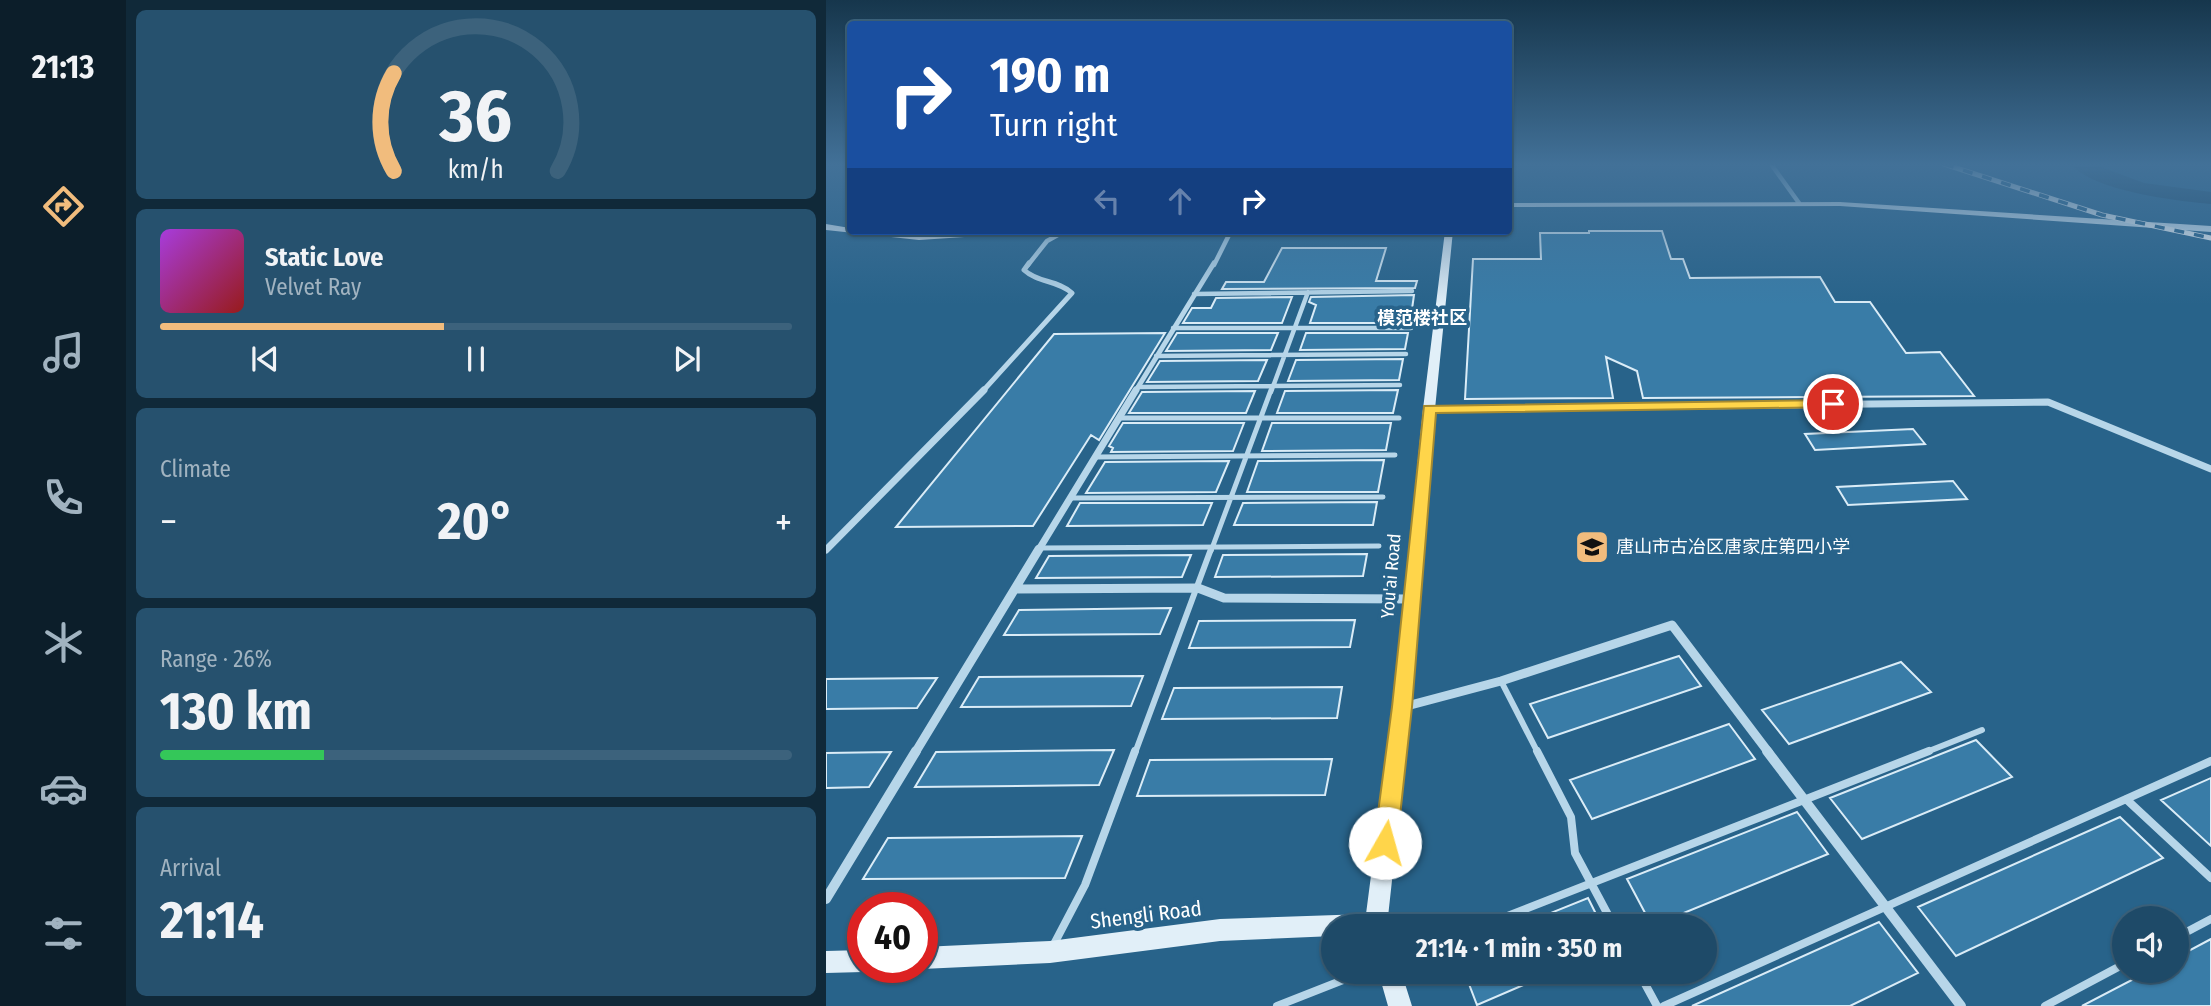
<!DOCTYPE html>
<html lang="en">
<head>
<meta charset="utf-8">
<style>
  :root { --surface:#1e4a68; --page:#26516e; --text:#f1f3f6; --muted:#a1b3c0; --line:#3c627c; --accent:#f1bc7d }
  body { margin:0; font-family:"Fira Sans Condensed","Noto Sans SC",sans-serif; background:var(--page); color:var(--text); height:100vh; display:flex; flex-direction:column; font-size:26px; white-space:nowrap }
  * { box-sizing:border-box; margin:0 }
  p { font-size:23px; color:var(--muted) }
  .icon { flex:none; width:38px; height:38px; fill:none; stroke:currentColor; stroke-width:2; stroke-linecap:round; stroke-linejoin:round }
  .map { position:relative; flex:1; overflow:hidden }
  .side { display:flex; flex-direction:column; gap:10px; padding:10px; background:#102939; width:700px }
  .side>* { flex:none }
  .top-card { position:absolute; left:21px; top:21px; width:665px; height:214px; border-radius:7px; box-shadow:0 2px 5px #0004,0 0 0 2px var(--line); background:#1a4fa0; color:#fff; overflow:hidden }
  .fabs { position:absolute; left:1286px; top:906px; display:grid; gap:14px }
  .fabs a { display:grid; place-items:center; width:77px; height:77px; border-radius:50%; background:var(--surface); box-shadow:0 2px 5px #0004,0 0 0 2px var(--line); font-size:35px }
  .speed { position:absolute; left:21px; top:892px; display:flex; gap:14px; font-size:35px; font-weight:700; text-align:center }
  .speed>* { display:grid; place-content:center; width:91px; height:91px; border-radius:50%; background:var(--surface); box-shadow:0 2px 5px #0004,0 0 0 2px var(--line); line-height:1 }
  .speed .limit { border:10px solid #d22; background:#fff; color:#111 }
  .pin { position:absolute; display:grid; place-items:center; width:60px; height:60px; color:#fff; margin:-30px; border:4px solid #fff; border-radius:50%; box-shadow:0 2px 7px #0007 }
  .me { position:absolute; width:77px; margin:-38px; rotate:7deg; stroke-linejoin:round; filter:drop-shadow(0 0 5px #0008) }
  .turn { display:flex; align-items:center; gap:24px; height:147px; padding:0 28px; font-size:32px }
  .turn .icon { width:91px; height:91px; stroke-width:2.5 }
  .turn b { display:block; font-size:49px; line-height:60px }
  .lanes { display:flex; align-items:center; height:66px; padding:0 28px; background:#0003; justify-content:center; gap:35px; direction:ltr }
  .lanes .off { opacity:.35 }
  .big { font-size:52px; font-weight:700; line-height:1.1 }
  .side .widget { flex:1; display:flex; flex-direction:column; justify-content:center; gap:10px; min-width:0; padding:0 24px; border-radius:10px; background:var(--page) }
  .side .dial { align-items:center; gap:0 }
  .dial svg { height:182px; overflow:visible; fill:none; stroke:var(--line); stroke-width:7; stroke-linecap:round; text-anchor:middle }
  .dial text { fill:var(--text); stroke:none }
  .song { display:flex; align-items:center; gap:21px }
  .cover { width:84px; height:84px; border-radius:10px; background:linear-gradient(135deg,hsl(280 70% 55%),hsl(0 70% 35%)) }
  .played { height:7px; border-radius:4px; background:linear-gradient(90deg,var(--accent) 45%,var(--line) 45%) }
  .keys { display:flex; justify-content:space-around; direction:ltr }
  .heat { display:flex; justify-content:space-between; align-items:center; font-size:38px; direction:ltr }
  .charge { height:10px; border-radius:5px; background:linear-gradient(90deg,#34c759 26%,var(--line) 0) }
  .trip { position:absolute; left:495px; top:914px; width:396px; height:70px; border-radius:35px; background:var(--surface); box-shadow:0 2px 5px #0004,0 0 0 2px var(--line); font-weight:700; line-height:70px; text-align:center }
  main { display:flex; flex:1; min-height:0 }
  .tabs { display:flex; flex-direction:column; width:126px; justify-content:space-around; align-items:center; background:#0c1e2a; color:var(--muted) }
  .tabs .icon { width:49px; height:49px }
  .tabs .current { color:var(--accent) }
  .tabs b { font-size:32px; color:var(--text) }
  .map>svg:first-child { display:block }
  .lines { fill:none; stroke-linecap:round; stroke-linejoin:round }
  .river { fill:#1d4b6b; fill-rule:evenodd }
  .building { fill:#397ca7; stroke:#daecf7; stroke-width:2 }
  .lane-far3 { stroke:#b7d6e9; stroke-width:4.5 }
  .lane-far2 { stroke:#b7d6e9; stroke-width:5 }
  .lane-far1 { stroke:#b7d6e9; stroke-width:6 }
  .lane { stroke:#b7d6e9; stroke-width:8 }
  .street-far4 { stroke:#b7d6e9; stroke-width:4.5 }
  .street-far3 { stroke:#b7d6e9; stroke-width:5 }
  .street-far2 { stroke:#b7d6e9; stroke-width:7 }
  .street-far1 { stroke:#b7d6e9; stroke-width:9 }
  .street { stroke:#b7d6e9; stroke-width:10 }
  .secondary { fill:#e1eff8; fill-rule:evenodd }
  .rail-casing { stroke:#fff; stroke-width:5 }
  .rail { stroke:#28638a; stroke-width:3.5; stroke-dasharray:10; stroke-linecap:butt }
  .route { fill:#ffd54a; stroke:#a68a30; stroke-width:2 }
  .labels { text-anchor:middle; stroke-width:7; stroke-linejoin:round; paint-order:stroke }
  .far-quarter-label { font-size:18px; font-weight:bold; fill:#fff; stroke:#28638a }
  .poi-label { font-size:18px; fill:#fff; stroke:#28638a; text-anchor:start }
  .street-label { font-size:18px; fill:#fff; stroke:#28638a }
  .near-street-label { font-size:21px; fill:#fff; stroke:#28638a }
</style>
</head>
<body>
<main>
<nav class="tabs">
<b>21:13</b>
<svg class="icon current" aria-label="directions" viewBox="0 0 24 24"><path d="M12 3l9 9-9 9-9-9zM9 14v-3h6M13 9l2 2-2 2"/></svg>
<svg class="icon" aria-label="music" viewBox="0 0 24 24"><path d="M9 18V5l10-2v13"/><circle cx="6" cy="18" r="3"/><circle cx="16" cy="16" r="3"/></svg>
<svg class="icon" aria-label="phone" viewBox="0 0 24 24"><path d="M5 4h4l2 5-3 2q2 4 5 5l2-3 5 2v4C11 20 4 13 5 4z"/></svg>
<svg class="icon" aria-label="climate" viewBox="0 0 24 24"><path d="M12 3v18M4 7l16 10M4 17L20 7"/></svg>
<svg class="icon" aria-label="car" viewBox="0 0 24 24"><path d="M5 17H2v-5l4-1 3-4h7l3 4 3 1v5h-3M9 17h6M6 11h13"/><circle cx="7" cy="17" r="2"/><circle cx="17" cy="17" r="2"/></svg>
<svg class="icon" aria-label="filters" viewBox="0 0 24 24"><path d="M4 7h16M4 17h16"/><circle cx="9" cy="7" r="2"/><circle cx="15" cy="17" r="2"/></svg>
</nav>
<section class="side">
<div class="widget dial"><svg viewBox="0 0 100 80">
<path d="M14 69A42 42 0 1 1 86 69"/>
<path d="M14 69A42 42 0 0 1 14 26" stroke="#f1bc7d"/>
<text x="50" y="56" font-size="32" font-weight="700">36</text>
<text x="50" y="72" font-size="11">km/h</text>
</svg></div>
<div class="widget">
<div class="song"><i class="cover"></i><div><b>Static Love</b><p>Velvet Ray</p></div></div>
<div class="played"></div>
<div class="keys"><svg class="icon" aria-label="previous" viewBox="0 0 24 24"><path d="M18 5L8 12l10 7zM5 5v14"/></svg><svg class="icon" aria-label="pause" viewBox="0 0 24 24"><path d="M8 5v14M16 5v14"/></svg><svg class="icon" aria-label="next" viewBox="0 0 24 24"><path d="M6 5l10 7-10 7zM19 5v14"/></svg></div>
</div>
<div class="widget"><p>Climate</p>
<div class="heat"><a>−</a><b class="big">20°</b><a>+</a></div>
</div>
<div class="widget"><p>Range · 26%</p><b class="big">130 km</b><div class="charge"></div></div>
<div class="widget"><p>Arrival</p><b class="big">21:14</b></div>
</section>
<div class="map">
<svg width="1385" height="1006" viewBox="0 0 1385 1006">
  <rect width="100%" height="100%" fill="#28638a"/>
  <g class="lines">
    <path class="river" d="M1245,164h22l51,19 67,9v12c-34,-3 -118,-13 -140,-40z"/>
  </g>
  <path class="building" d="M763,231h73l9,28h12l7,19 130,-1 15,25h35l36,51 34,-1 34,44 -331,2 -6,-27 -31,-14 7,41 -148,1 8,-140h68l-1,-26h49z
    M456,248h104l-10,33h41l-2,7 -193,1 4,-7h38z
    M588,295l-4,28h-100l6,-18 -7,-3 2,-5z
    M466,297l-10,26h-99l9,-15h19l5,-10z
    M339,333l-66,107 -8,-5 -58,91 -137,1 158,-193z
    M351,333h101l-7,17 -105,1z
    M480,333h102l-3,16 -105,1z
    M577,359l-4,21 -111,1 8,-21z
    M441,360l-9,21 -111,1 13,-21z
    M572,390l-5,23h-116l8,-22z
    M429,391l-9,22h-117l13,-21z
    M297,423h121l-11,28 -122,1 2,-4 -4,-2z
    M446,423h119l-5,27 -124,1z
    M1087,429l12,15 -110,6 -10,-16z
    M558,460l-6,32h-131l11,-31z
    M403,461l-13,31 -130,1 19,-31z
    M1127,481l14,18 -119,6 -11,-18z
    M551,502l-4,23h-139l9,-22z
    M254,503h132l-9,22 -136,1z
    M541,554l-4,22 -148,1 8,-22z
    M365,555l-9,22 -146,1 13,-22z
    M345,608l-11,26 -156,1 15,-25z
    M529,620l-5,27 -161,1 10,-27z
    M853,656l22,30 -153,52 -18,-34z
    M1075,662l30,30 -142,52 -27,-34z
    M317,676l-12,30 -170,1 18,-30z
    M111,678l-20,30 -91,1v-30z
    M516,687l-5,31 -175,1 12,-31z
    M903,724l26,35 -163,60 -22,-39z
    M1150,740l36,37 -150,62 -32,-41z
    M288,750l-15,35 -184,2 21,-35z
    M65,752l-22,35 -43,1v-35z
    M506,759l-7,36 -188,1 13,-36z
    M1385,778v68l-50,-46z
    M971,812l31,42 -176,72 -25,-47z
    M1294,817l43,41 -207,98 -38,-49z
    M256,836l-17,42 -202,1 25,-41z
    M762,898l14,28h-80l-1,-1z
    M1053,922l39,51 -68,33h-158z
    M1385,939v67h-129l67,-35h28v-14z
    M638,971h92l-79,34z"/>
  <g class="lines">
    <path class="lane-far3" d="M368,294l218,-3
      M347,328h238
      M330,356l250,-2
      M312,387l262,-2
      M445,392l37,-100"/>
    <path class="lane-far2" d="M293,418h280
      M269,457l300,-2
      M245,498l312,-1
      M214,548l339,-2
      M385,551l60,-161"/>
    <path class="lane-far1" d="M675,681l37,72
      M309,753l76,-204
      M1098,753l58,-23"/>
    <path class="lane" d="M711,751l34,66 4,36 39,73
      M1300,799l85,79
      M656,926l447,-175
      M1351,937l34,-18
      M228,944l31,-59 50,-134
      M812,971l19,35
      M451,1006l89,-35
      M838,1006l547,-245
      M1219,1006l79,-42"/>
    <path class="street-far4" d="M945,164l28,39
      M202,265l19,-24 18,-10
      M388,265l17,-34"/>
    <path class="street-far3" d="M156,392l90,-99c-14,-13 -34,-10 -48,-23l5,-7
      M309,392l79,-129"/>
    <path class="street-far2" d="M603,409l619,-7 163,67
      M0,550l158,-160
      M212,551l98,-161"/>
    <path class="street-far1" d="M189,589l183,-1 26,10 187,1
      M577,707l98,-26 171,-56 97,128
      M89,753l124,-204"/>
    <path class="street" d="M941,751l194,255
      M0,899l90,-148"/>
    <path class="secondary" d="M1014,202l371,24v6l-371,-26 -332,1v-4z
      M0,224l24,4v3l69,3 95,-3 -4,3 -91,6 -93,-10z
      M619,231h8l-18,178 -24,298 -24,219h-53v10l-114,5 -170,22 -128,6 -4,-1h4v-21l128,-6 170,-22 146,-5 27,-207 30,-298z
      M37,950v18l8,1 -8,3 -37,1v-22z
      M552,971h23l11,35h-24z"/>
    <g class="rail-casing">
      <path id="rail" d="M1118,164l158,51 109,23"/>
    </g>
    <use href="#rail" class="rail"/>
  </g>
  <linearGradient id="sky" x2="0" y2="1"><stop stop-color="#16364c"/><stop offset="0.54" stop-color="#427198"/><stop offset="1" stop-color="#427198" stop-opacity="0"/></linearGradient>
  <rect width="1385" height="305" fill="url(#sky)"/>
  <path class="route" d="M1007,400l7,4 -2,3 -402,6 -24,294 -15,136 -3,7 -9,3 -8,-3 -3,-7 18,-136 32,-301z"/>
  <defs>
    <g id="school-square" transform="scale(1.75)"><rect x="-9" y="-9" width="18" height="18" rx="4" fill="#f1bc7d" stroke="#28638a"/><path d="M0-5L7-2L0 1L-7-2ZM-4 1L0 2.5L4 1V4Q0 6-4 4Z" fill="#111"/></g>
  </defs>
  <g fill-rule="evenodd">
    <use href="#school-square" x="766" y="547"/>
  </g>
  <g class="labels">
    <g class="far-quarter-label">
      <text x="596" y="324">模范楼社区</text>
    </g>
    <g class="poi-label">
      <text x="790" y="553">唐山市古冶区唐家庄第四小学</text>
    </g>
    <g class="street-label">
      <text transform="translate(565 576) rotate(-85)" y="6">You'ai Road</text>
    </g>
    <g class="near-street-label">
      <text transform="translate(320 915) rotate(-7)" y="7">Shengli Road</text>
    </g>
  </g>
</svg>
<div class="fabs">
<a><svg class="icon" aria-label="sound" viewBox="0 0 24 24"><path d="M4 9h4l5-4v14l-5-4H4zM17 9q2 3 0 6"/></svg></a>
</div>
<div class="speed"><div class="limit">40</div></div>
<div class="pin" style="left:1007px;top:404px;background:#d93025"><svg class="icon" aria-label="arrive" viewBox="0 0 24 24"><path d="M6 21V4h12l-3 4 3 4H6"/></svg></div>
<svg class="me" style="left:559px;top:843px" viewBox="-20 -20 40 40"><circle r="19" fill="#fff"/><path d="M0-13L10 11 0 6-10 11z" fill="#ffd54a"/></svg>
<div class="trip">21:14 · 1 min · 350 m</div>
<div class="top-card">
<div class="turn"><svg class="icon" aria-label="right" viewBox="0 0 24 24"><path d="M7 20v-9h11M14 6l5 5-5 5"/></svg><div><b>190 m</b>Turn right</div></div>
<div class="lanes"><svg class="icon off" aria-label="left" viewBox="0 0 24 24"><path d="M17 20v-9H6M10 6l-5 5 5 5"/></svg><svg class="icon off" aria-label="ahead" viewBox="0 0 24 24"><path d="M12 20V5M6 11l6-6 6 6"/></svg><svg class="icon" aria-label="right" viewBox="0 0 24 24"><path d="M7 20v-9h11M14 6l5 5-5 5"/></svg></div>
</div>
</div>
</main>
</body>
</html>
